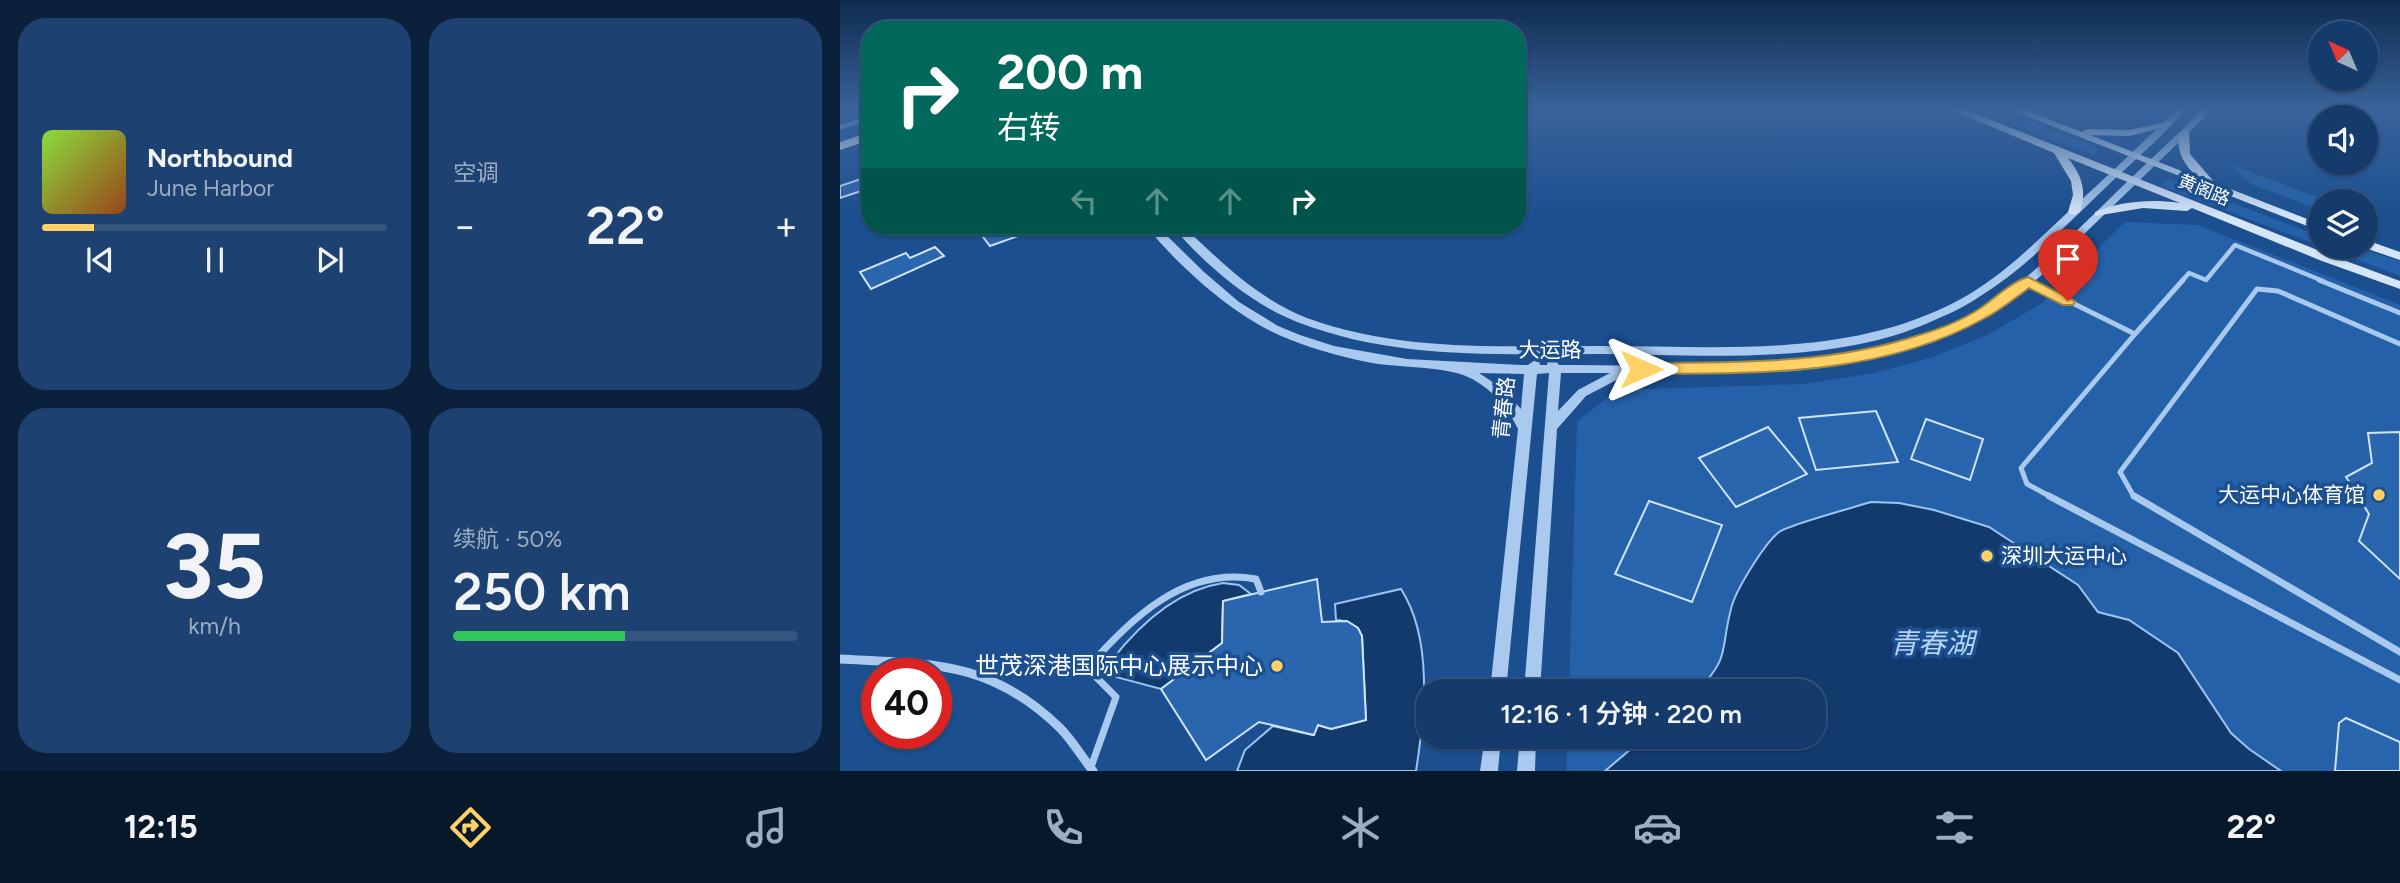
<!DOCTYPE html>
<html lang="zh">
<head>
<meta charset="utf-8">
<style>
  :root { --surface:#143b6b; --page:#1d4271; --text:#f1f3f6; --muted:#9dadc1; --line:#33557e; --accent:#ffd166 }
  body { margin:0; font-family:Figtree,"Noto Sans SC",sans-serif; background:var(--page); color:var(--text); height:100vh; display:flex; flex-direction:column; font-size:26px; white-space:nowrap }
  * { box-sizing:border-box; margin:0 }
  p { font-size:23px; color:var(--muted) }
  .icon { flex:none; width:38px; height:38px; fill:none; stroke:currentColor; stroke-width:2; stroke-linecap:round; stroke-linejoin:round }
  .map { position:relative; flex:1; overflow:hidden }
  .panel { display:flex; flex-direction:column; gap:18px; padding:18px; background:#0b203b; width:840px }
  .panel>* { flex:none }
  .banner { position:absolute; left:21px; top:21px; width:665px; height:214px; border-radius:28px; box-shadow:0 2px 5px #0004,0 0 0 2px var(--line); background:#00695c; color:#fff; overflow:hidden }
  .needle { width:46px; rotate:316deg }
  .fabs { position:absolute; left:1468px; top:21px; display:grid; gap:14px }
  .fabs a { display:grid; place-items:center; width:70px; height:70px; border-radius:50%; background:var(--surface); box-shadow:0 2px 5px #0004,0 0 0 2px var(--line); font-size:35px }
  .speed { position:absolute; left:21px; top:658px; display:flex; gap:14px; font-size:35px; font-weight:700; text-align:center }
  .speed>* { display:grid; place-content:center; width:91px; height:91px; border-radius:50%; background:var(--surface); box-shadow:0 2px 5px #0004,0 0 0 2px var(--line); line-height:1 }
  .speed .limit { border:10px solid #d22; background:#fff; color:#111 }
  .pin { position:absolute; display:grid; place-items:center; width:60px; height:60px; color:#fff; margin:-72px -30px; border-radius:50% 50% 50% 0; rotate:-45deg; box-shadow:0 0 7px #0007 }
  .pin .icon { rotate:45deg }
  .me { position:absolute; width:77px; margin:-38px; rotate:90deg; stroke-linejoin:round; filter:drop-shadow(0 0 5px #0008) }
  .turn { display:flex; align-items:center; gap:24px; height:147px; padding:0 21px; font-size:32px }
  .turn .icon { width:91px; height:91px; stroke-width:2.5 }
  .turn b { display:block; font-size:49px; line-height:60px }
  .lanes { display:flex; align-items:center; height:66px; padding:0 21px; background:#0003; justify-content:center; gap:35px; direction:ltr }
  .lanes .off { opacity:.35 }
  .big { font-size:52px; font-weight:600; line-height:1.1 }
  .panel .widget { flex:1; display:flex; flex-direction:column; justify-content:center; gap:10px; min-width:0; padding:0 24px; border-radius:28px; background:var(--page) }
  .panel .dial { align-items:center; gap:0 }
  .dial b { font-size:91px; line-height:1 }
  .song { display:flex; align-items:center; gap:21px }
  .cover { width:84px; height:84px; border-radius:10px; background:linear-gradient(135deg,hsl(90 70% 55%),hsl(20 70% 35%)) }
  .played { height:7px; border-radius:4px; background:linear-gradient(90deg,var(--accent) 15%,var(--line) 15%) }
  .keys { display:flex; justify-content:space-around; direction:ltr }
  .heat { display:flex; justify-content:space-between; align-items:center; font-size:38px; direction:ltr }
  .charge { height:10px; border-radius:5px; background:linear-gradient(90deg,#34c759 50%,var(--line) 0) }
  .panel .tiles { flex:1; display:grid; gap:18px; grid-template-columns:repeat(2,1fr) }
  .trip { position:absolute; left:576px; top:679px; width:410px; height:70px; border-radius:28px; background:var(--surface); box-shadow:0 2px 5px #0004,0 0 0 2px var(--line); font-weight:600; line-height:70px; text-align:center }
  .menu { display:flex; height:112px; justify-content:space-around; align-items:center; background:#08182b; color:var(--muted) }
  .menu .icon { width:49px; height:49px }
  .menu .selected { color:var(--accent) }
  .menu b { font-size:32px; color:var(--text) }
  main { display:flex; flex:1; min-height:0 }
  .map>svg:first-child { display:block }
  .green { fill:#2461a8 }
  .water { fill:#123a6d; stroke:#9cc4f0; stroke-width:2 }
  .building { fill:#2a66ad; stroke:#cfe3fa; stroke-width:2 }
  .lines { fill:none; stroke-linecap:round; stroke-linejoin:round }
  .service-far2 { stroke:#a9c9ee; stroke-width:4.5 }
  .service-far1 { stroke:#a9c9ee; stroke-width:5 }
  .service { stroke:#a9c9ee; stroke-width:7 }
  .minor { stroke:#a9c9ee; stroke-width:9 }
  .tertiary { fill:#a9c9ee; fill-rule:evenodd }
  .secondary { fill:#d6e6fa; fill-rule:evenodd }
  .primary { fill:#f0f6ff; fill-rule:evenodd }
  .route { fill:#ffd166; stroke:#a68842; stroke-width:2 }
  .poi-dot { fill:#ffd166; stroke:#1b4f8f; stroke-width:2.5 }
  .labels { text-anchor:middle; stroke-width:7; stroke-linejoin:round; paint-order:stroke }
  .far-street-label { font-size:18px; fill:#fff; stroke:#1b4f8f }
  .street-label { font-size:21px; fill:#fff; stroke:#1b4f8f }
  .poi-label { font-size:21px; fill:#fff; stroke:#1b4f8f; text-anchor:end }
  .near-poi-label { font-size:24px; fill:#fff; stroke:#1b4f8f; text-anchor:end }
  .near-water-label { font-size:28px; font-style:italic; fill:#b5d3f5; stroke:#1b4f8f }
</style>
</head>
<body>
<main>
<section class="panel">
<div class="tiles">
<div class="widget">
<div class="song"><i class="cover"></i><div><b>Northbound</b><p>June Harbor</p></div></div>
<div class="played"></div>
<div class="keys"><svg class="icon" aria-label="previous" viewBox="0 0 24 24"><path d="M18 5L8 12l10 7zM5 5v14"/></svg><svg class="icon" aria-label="pause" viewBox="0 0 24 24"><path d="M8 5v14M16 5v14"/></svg><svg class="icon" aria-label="next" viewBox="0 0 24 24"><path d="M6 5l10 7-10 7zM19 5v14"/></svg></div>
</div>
<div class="widget"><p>空调</p>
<div class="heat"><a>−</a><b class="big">22°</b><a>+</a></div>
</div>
<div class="widget dial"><b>35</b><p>km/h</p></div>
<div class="widget"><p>续航 · 50%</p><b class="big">250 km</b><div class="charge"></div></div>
</div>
</section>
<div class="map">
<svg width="1560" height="771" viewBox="0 0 1560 771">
  <rect width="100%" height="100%" fill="#1b4f8f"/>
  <path class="green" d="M1135,110h25l99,39 -7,5z
    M1390,164l98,37h-8v9l-69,-26z
    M1328,179l152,57v11h34l46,14v15l-239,-90z
    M1285,222l73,3 202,80v466h-834l2,-34h245v-46h-244l8,-270 41,-31 185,-6 72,-11 58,-16 54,-22 54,-31z"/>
  <path class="water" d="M1031,502l28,1 35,7 55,17 89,58 20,27 31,8 49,33 53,80 18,16 32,22h-676l40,-34h168v-46h-116c34,-34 23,-41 34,-82 4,-18 33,-65 48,-77 9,-7 76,-25 92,-30z
    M383,583l16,2 12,9 -28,7 -1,42 -61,46 -45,-12 -5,-16c28,-36 66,-71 112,-78z
    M561,589c32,50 24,125 15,182h-179l8,-21 28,-24 40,9 5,-10 13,4 35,-9 -4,-84c-6,-11 -13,-15 -26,-16l-1,-16z"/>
  <path class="building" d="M30,176v12l-30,10v-12z
    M169,226h37l-56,20 -7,-9z
    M95,247l9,9 -73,33 -11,-17 46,-19 4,5z
    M1036,411l22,51 -82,8 -17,-52z
    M1086,419l57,20 -13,41 -59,-21z
    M928,427l39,47 -71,33 -37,-49z
    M1560,432v147l-41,-38 10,-27 -23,-37 26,-14 -4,-30z
    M809,501l73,24 -30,77 -77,-28z
    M477,579l5,43 25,-1 11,7 4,8 4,84 -35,9 -13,-4 -4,10 -55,-13 -53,38 -45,-71 61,-46 1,-42z
    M1506,718l54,24v29h-65l4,-48z"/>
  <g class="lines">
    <path class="service-far2" d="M0,127l30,-9
      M1342,281l7,-8 17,7 29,-35 88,36"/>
    <path class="service-far1" d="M1479,280l81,33
      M1188,281l107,53 -114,134 6,16 26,14
      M1295,334l48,-54
      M1297,498l-4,-3 -13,-23 137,-183 21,2 122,53"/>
    <path class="service" d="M1209,496l351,184
      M1294,496l266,156
      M251,767l25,-70 -29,-29c45,-50 97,-102 169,-89l5,13"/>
    <path class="minor" d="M0,659c91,5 150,1 220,69 12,12 22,29 33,43"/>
    <path class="tertiary" d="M1337,110h9c-25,28 -55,53 -82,79 -40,38 -78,79 -125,108 -16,11 -33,18 -51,26 -95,42 -224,32 -326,31 -103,0 -207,6 -305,-32 -46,-18 -93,-58 -125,-96h11c37,35 75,73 124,92 93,34 194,28 292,28 120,0 250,13 360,-46 41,-22 75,-56 108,-87 37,-34 73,-68 110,-103z
      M1363,110h9l-169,164 -27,23 -30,20 -45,21 -50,17 -48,10 -49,6 -50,2 -116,1 -42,22 -29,33 -17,262h-16l25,-318 -12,1 -31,317h-16l28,-262c-12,-26 -37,-52 -66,-57 -24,-5 -49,-5 -74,-8 -29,-5 -59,-13 -87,-24 -53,-20 -109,-70 -145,-114h11l47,46 35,30 39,24 22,9 34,11 73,13 114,6h7l7,-5 4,1 1,4h7l1,-4h8l3,4c140,-1 309,18 433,-62 37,-24 68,-57 100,-87 36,-36 74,-71 111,-106zM639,373l45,1 -3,35 -18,-20zM721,373h49l-32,17 -20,21z
      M645,737h16l-3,34h-18z
      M680,737h16l-1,34h-18z"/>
    <path class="secondary" d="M1112,110h14l364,145 70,26v8l-78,-28 -130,-53 -5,3 -44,-3 -48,8v-4c28,-11 55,-13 85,-9l-112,-45c14,18 19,32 12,54l-6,3 -4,-1 -2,-2 5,-17 -2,-14 -17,-28z
      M1171,110h14l57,22 5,-3 42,1 43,-9v4l-43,11 -39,-1 107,42c-13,-13 -22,-26 -17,-45l9,-2 1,24 25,29 105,41v7z
      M1526,240l34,12v8l-38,-13h4z"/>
    <path class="primary" d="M30,132v8l-30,10v-8z"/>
  </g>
  <linearGradient id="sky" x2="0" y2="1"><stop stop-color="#0f2b4f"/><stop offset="0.5" stop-color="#39639b"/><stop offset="1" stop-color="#39639b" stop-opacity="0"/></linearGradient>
  <rect width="1560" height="218" fill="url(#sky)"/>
  <path class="route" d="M1188,277l47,24 -2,4h-10l-34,-17c-14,10 -28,22 -44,30 -105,59 -228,55 -344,56l-8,-5 8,-6c93,-1 185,2 275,-27 21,-6 45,-15 63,-27 15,-10 32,-27 49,-32z"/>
  <g class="poi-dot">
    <circle cx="1539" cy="495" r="7"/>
    <circle cx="1147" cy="556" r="7"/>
    <circle cx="437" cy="666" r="7"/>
  </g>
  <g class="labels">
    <g class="far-street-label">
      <text transform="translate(1364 190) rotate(22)" y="6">黄阁路</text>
    </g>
    <g class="street-label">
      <text x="710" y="357">大运路</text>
      <text transform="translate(664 408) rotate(-84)" y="7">青春路</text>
    </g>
    <g class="poi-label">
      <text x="1525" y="502">大运中心体育馆</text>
      <text x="1161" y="563" text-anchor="start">深圳大运中心</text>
    </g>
    <g class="near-poi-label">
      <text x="423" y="674">世茂深港国际中心展示中心</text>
    </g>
    <g class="near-water-label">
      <text x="1092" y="653">青春湖</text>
    </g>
  </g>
</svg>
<div class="fabs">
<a><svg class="needle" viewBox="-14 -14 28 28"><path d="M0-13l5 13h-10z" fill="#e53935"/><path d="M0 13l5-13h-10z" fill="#9dadc1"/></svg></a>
<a><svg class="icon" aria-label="sound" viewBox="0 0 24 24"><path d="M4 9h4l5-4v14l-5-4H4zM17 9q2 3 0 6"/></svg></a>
<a><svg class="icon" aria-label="layers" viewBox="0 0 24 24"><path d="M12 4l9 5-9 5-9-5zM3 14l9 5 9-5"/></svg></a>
</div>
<div class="speed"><div class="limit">40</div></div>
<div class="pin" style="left:1228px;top:301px;background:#d93025"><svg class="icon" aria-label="arrive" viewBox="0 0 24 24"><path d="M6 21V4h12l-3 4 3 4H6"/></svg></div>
<svg class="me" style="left:801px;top:369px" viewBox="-20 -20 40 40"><path d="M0-17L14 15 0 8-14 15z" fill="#ffd166" stroke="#fff" stroke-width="4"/></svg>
<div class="trip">12:16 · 1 分钟 · 220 m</div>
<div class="banner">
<div class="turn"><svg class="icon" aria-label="right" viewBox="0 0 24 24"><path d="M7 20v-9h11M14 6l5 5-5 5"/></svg><div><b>200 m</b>右转</div></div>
<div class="lanes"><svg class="icon off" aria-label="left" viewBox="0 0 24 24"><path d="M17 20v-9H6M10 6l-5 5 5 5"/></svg><svg class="icon off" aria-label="ahead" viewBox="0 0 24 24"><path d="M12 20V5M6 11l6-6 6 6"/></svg><svg class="icon off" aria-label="ahead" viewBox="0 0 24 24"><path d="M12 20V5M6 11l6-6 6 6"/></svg><svg class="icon" aria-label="right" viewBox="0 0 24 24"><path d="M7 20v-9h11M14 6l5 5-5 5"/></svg></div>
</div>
</div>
</main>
<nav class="menu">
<b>12:15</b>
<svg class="icon selected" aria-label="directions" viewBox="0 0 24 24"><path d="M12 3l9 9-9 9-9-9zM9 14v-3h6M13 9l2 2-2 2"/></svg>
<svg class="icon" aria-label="music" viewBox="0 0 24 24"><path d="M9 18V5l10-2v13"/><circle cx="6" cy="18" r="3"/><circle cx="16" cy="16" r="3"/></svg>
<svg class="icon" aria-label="phone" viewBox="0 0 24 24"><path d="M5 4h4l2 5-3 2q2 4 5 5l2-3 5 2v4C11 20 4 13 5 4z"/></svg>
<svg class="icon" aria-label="climate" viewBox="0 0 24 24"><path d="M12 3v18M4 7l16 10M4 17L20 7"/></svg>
<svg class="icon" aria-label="car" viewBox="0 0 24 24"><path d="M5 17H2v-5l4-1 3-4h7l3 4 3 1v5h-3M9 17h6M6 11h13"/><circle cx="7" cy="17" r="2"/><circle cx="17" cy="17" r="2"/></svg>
<svg class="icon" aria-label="filters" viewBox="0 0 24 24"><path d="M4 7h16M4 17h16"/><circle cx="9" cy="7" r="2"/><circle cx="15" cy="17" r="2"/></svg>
<b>22°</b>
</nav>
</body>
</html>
